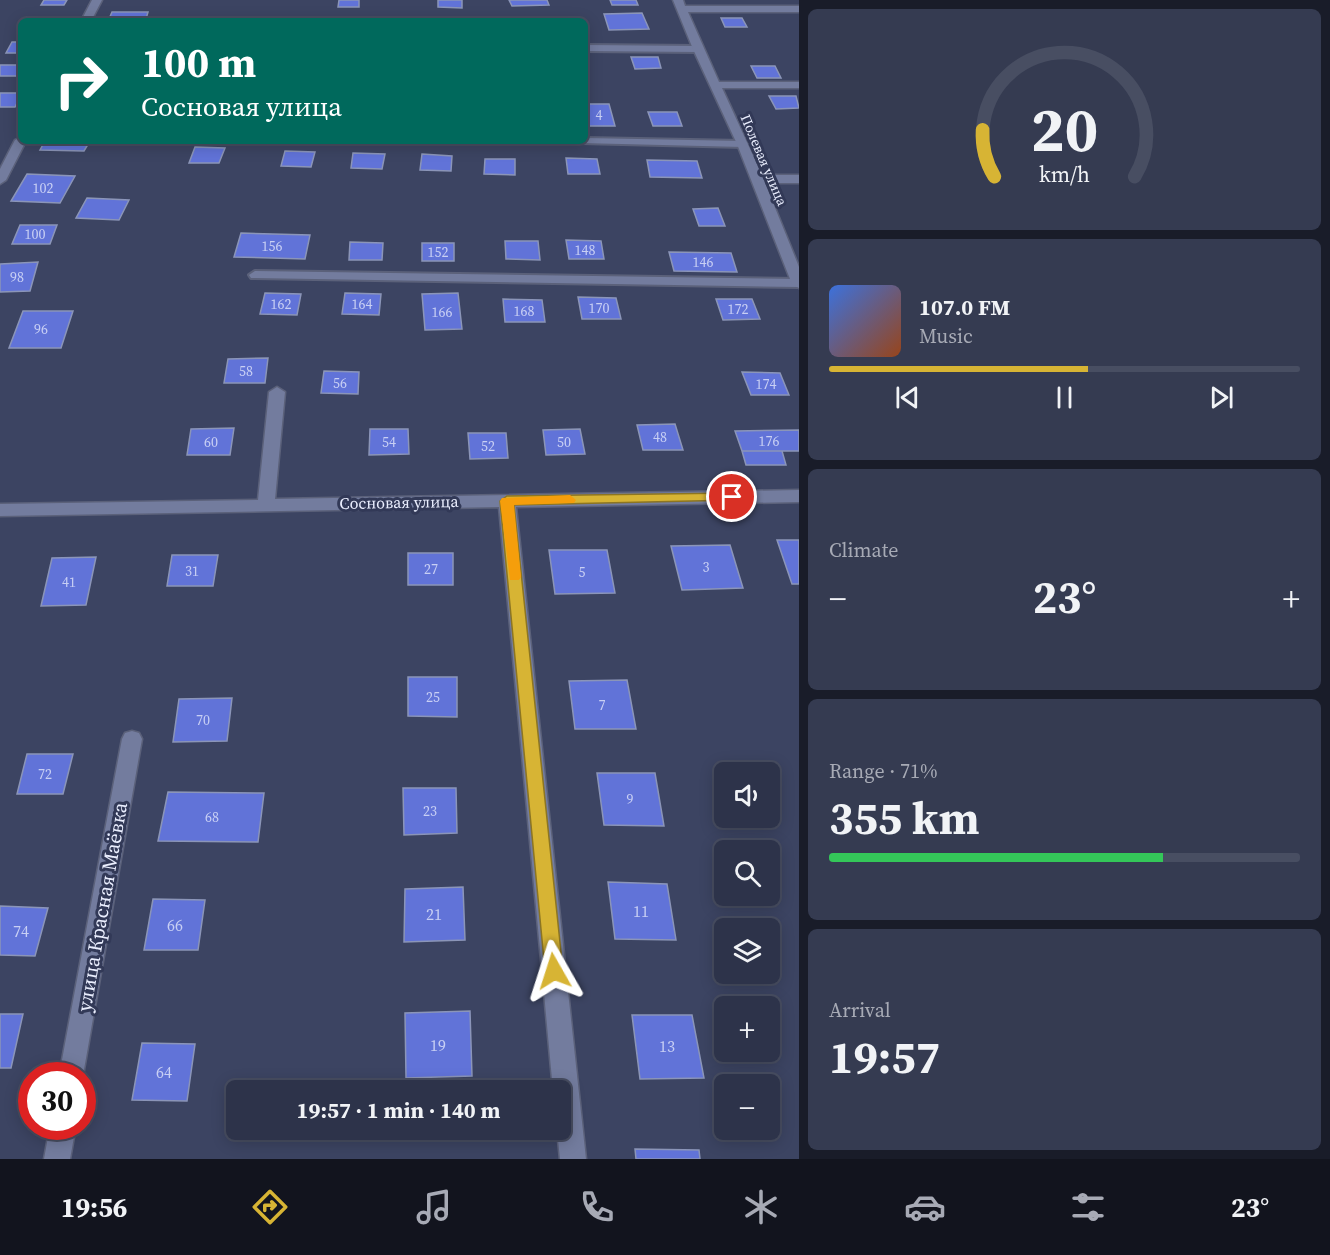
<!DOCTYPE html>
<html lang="en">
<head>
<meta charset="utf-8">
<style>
  :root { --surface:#2d334a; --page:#353b51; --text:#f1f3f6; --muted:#a7aab5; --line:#484e62; --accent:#d7b434 }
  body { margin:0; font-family:"Source Serif 4",serif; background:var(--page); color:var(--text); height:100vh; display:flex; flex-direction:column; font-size:22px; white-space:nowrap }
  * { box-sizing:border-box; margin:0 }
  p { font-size:20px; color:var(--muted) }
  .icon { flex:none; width:33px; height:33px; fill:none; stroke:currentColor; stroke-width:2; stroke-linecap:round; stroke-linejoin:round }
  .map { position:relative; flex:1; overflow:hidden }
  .details { display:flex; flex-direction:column; gap:9px; padding:9px; background:#191c29; width:531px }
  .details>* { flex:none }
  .top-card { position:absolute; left:18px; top:18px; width:570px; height:126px; border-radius:9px; box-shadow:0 3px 15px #0003,0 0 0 2px var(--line); background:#00695c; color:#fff; overflow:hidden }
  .controls { position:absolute; left:714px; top:762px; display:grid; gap:12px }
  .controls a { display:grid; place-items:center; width:66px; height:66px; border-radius:9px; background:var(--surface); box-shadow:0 3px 15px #0003,0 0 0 2px var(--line); font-size:30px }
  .speed { position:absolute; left:18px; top:1062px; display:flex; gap:12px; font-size:30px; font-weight:700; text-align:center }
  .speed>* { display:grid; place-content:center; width:78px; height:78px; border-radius:50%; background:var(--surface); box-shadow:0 3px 15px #0003,0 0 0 2px var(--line); line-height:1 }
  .speed .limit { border:9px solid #d22; background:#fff; color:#111 }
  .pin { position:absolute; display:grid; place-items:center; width:51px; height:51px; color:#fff; margin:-26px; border:3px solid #fff; border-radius:50%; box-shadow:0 2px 6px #0007 }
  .me { position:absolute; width:66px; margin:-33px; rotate:354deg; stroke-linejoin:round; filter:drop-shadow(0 0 4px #0008) }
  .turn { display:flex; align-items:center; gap:21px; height:126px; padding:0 24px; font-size:27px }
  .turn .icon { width:78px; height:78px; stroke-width:2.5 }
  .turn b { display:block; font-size:42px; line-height:51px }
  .big { font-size:45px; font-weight:700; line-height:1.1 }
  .details .card { flex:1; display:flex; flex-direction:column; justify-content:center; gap:9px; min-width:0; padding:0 21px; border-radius:9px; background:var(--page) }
  .details .dial { align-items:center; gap:0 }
  .dial svg { height:156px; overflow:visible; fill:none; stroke:var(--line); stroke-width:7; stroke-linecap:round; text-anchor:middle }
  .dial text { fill:var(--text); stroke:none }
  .song { display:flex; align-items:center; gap:18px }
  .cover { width:72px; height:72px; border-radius:9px; background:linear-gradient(135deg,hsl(220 70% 55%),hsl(20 70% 35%)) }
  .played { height:6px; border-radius:3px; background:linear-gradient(90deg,var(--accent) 55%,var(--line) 55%) }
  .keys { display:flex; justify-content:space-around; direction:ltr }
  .heat { display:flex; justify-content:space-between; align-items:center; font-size:33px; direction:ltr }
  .charge { height:9px; border-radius:4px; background:linear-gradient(90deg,#34c759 71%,var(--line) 0) }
  .trip { position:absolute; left:226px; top:1080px; width:345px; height:60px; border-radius:9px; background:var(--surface); box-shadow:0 3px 15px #0003,0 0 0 2px var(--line); font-weight:700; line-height:60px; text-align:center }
  .tabs { display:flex; height:96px; justify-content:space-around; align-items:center; background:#12141e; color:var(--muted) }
  .tabs .icon { width:42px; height:42px }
  .tabs .current { color:var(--accent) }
  .tabs b { font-size:27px; color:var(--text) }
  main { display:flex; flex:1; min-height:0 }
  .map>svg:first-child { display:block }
  .building { fill:#6173d8; stroke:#8b95b8; stroke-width:1.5 }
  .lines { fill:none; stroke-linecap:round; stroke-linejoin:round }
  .lane-casing { stroke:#5b617a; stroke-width:4 }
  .street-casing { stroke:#5b617a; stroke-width:3 }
  .lane { fill:#737c9e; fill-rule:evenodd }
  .street { fill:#737c9e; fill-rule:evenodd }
  .route { fill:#d7b434; stroke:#8c7522; stroke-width:1.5 }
  .slow { fill:#f59e0b }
  .labels { text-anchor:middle; stroke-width:6; stroke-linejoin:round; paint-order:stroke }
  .number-label { font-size:14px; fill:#c8cff4 }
  .far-street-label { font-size:14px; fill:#eaeefe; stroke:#323957 }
  .street-label { font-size:16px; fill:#eaeefe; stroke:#323957 }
  .near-number-label { font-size:16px; fill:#c8cff4 }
  .near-street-label { font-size:20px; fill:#eaeefe; stroke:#323957 }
</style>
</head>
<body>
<main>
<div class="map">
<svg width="799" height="1159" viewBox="0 0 799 1159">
  <rect width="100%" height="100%" fill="#3c4462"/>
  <path class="building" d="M44,0h23l-3,5h-23z
    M339,0h20v7h-21z
    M438,0h24v8l-24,-1z
    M509,0h38l2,5 -37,1z
    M610,0h26l2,5h-26z
    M112,12h36l-2,7h-37z
    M642,13l7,16 -40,1 -5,-16z
    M27,17h24l-3,4h-24z
    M721,18h21l5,9h-22z
    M12,42h9v11h-15z
    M631,57h27l3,11 -26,1z
    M0,65h21v11h-21z
    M751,66h24l6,12h-24z
    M0,93h21v2l-6,12h-15z
    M769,96h27l3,12 -23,1z
    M585,104h24l6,22h-30z
    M648,112h29l5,14h-29z
    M45,141h45l-6,10 -44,-1z
    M195,147l30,1 -6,15h-30z
    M285,151l30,1 -4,15 -30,-1z
    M353,153l32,1 -3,15 -31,-1z
    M422,154l30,2 -1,15 -31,-1z
    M566,158l31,1 3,15h-32z
    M485,159h30v16l-31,-1z
    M647,160l50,1 5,17 -52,-1z
    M27,174l48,2 -15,27 -49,-2z
    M87,198l42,2 -10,20 -43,-2z
    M718,208l7,18h-26l-6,-17z
    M20,225h37l-7,19h-38z
    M241,233l69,2 -5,24 -71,-2z
    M566,240l35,1 3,18h-35z
    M505,241h33l2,19 -34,-1z
    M350,242l33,1 -1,17h-33z
    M422,243h32v18h-32z
    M669,252l62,1 6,19 -63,-1z
    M38,262l-8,29 -30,1v-28z
    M265,293l36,1 -4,21 -37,-1z
    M345,293l36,1 -2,21 -37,-1z
    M458,293l4,36 -37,1 -3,-36z
    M578,297l38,1 5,21h-39z
    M503,299l39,1 3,22h-40z
    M716,299h36l8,20 -37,1z
    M23,311h50l-12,37h-52z
    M268,358l-3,25h-41l4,-24z
    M324,371l35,1 -1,22 -37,-1z
    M742,372l38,1 9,22h-38z
    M675,424l8,26h-40l-6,-25z
    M234,428l-4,27h-43l4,-26z
    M370,429h38l1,25 -40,1z
    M580,429l5,25 -39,1 -3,-25z
    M799,430v21h-57l-7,-20z
    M468,433h38l2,25 -38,1z
    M742,451h40l4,14h-40z
    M777,540h22v44h-7z
    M730,545l13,43 -61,2 -11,-44z
    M549,550h58l8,43 -60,1z
    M408,553h45v32h-45z
    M172,555h46l-5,31h-46z
    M96,557l-10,48 -45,1 11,-48z
    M408,677h49v40l-49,-1z
    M627,680l9,49h-61l-6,-48z
    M232,698l-5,43 -54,1 6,-43z
    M27,754h46l-10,40h-46z
    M597,773h58l9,53 -60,-1z
    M403,788h53l1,45 -53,2z
    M168,792l96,1 -6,49 -100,-1z
    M608,882l59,2 9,56 -61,-1z
    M463,887l2,53 -61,2 1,-53z
    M153,899l52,1 -7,50h-54z
    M0,906l48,2 -13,48 -35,-1z
    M470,1011l2,65 -66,2 -1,-65z
    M0,1014h23l-12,54h-11z
    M632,1015h60l12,63 -64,1z
    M142,1043l53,1 -8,57 -55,-1z
    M635,1149l64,1 1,9h-64z"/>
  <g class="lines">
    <g class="lane-casing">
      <path id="lane" d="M585,45l113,1 5,3 -5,3 -113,-1z
        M585,138l158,3 5,3 -5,3 -162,-4 -1,-2h5z
        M255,271l543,8 1,8 -548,-9 -2,-3z"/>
    </g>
    <g class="street-casing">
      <path id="street" d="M92,0h10l-11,21h-10z
        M673,0h10l2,6h114v6h-111l31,70h80v6h-77l40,87h37v8h-34l34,84v21l-7,-4 -55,-140 -44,-95z
        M21,137v4h5l-20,39 -6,4v-15l15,-29z
        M277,387l8,5 -10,107 524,-9v12l-283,5 70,652h-26l-3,-29h4v-40h-8l-54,-583 -499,9v-12l258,-4 11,-108z
        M132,731l7,2 3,6 -60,342v-5h-23l63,-337 3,-6z
        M50,1126h26l-6,33h-26z"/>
    </g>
    <use href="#lane" class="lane"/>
    <use href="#street" class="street"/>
  </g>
  <path class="route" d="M732,493l4,1 2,3 -2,3 -222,5 49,466 -3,6 -6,2 -6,-2 -3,-6 -45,-470 7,-5z"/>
  <path class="slow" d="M570,495l6,5 -2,3 -60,2 7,72 -2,3h-9l-10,-79 2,-3z"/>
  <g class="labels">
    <g class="number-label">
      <text x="599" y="120">4</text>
      <text x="43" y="193">102</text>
      <text x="35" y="239">100</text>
      <text x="272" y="251">156</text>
      <text x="585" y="255">148</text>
      <text x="438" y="257">152</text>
      <text x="703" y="267">146</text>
      <text x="17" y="282">98</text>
      <text x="281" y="309">162</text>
      <text x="362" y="309">164</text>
      <text x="599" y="313">170</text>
      <text x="738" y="314">172</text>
      <text x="524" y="316">168</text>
      <text x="442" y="317">166</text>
      <text x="41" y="334">96</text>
      <text x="246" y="376">58</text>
      <text x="340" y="388">56</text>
      <text x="766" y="389">174</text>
      <text x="660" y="442">48</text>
      <text x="769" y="446">176</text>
      <text x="211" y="447">60</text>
      <text x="389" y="447">54</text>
      <text x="564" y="447">50</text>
      <text x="488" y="451">52</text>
      <text x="706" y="572">3</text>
      <text x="431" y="574">27</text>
      <text x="192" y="576">31</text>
      <text x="582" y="577">5</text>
      <text x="69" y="587">41</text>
      <text x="433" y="702">25</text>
      <text x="602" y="710">7</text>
      <text x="203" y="725">70</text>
      <text x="45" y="779">72</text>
      <text x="630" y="804">9</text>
      <text x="430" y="816">23</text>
      <text x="212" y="822">68</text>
    </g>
    <g class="far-street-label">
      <text transform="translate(764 160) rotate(67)" y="5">Полевая улица</text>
    </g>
    <g class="street-label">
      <text transform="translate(399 502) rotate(-1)" y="6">Сосновая улица</text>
    </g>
    <g class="near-number-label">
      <text x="641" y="917">11</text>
      <text x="434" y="920">21</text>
      <text x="175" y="931">66</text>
      <text x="21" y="937">74</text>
      <text x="438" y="1051">19</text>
      <text x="667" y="1052">13</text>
      <text x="164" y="1078">64</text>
    </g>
    <g class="near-street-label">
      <text transform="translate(102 907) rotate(-80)" y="7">улица Красная Маёвка</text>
    </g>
  </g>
</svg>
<div class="controls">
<a><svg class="icon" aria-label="sound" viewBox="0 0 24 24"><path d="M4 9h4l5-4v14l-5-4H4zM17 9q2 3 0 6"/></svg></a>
<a><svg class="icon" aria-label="search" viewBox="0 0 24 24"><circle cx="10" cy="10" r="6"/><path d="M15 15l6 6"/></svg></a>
<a><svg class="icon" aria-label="layers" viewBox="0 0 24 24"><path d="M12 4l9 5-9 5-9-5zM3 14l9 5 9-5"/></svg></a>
<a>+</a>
<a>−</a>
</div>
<div class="speed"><div class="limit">30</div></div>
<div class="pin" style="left:732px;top:497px;background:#d93025"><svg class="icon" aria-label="arrive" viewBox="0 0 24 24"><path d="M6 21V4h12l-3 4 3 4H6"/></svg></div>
<svg class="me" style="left:554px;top:971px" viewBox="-20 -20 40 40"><path d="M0-17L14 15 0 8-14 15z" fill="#d7b434" stroke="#fff" stroke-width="4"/></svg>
<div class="trip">19:57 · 1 min · 140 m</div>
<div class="top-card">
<div class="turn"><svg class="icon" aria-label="right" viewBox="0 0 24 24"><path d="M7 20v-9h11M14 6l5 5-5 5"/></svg><div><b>100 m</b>Сосновая улица</div></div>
</div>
</div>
<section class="details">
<div class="card dial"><svg viewBox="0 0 100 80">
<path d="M14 69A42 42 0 1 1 86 69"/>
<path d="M14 69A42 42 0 0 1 8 45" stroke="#d7b434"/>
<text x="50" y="56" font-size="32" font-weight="700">20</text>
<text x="50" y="72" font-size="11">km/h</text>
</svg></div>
<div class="card">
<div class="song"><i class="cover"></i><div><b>107.0 FM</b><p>Music</p></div></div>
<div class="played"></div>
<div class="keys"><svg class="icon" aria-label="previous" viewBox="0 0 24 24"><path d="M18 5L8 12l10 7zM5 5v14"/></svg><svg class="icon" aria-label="pause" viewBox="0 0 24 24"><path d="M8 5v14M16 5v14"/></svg><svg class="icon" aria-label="next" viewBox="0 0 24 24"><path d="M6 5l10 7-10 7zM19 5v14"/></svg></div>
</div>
<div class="card"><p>Climate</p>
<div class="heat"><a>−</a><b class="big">23°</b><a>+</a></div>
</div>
<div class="card"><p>Range · 71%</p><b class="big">355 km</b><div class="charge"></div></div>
<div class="card"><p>Arrival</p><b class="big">19:57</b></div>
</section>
</main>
<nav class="tabs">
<b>19:56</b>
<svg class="icon current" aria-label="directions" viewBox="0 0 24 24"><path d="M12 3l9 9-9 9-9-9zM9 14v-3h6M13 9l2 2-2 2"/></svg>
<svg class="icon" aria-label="music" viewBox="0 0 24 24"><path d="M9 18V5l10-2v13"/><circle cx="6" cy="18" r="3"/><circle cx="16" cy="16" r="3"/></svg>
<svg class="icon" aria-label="phone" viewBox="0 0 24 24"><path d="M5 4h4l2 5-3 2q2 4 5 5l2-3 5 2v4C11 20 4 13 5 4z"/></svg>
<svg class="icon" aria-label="climate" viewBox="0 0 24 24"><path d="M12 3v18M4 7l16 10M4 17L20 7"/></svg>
<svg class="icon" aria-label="car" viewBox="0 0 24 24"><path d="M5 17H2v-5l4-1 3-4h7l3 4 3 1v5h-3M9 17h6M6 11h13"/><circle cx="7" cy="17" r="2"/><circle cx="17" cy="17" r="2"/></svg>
<svg class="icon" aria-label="filters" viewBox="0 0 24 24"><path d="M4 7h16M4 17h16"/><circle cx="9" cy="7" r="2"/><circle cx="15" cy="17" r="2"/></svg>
<b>23°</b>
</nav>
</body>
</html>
